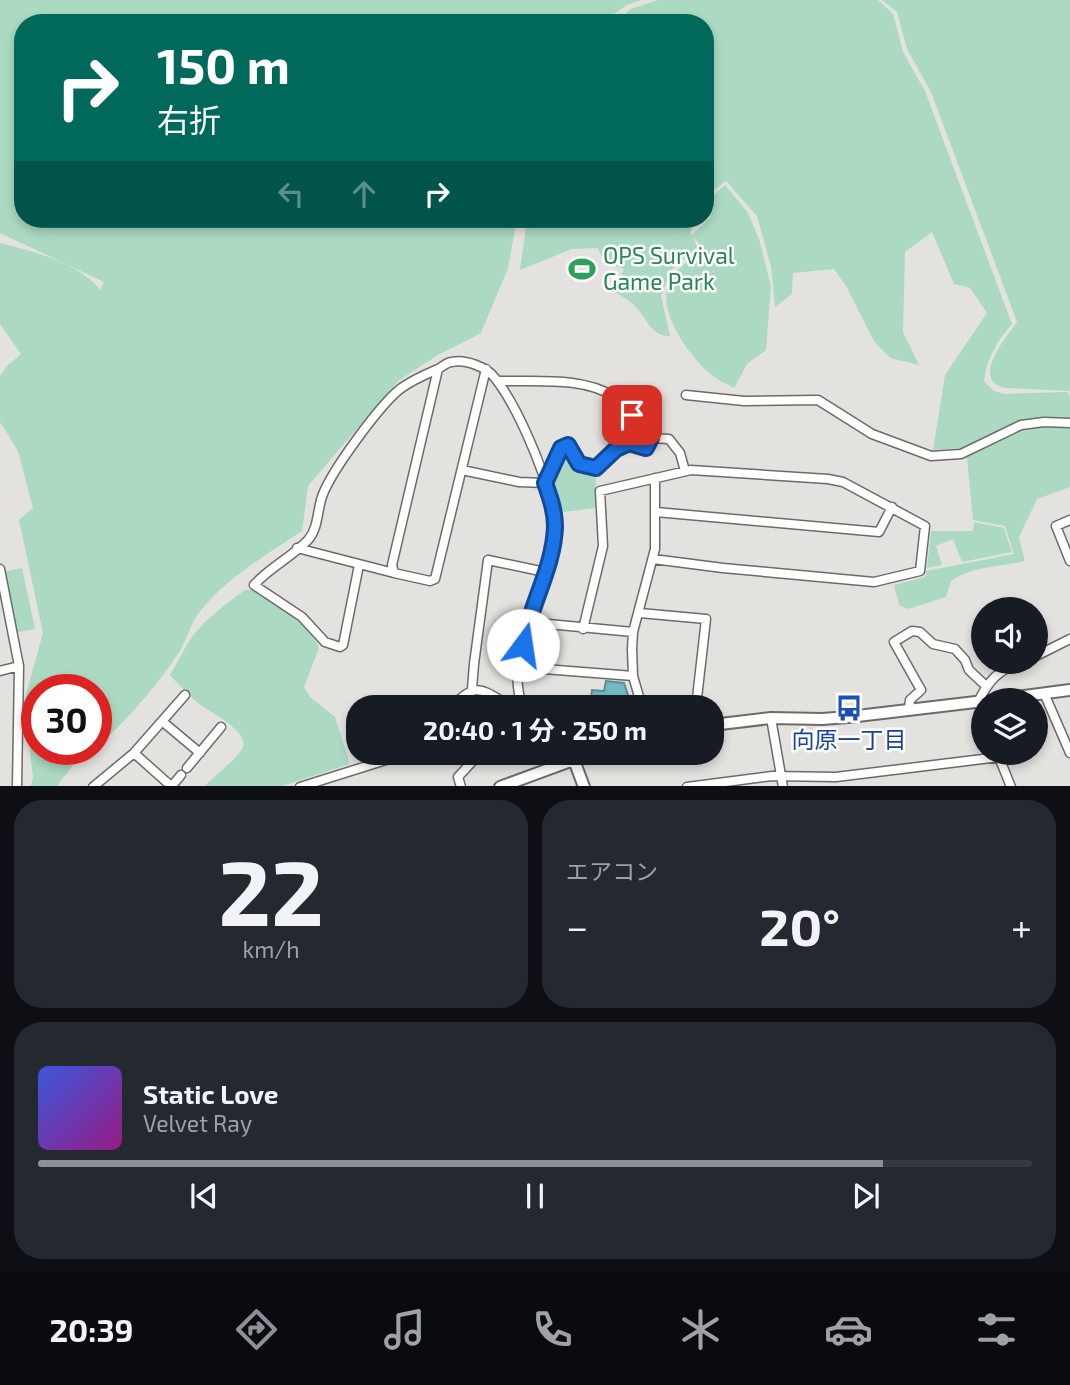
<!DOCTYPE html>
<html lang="ja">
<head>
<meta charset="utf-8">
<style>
  :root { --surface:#171b24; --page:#242831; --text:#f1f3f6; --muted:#9ea1a6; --line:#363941; --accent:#8c9099 }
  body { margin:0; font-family:"Exo 2","Noto Sans JP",sans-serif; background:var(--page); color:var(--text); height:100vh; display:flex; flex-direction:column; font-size:26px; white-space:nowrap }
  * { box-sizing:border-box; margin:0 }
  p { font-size:23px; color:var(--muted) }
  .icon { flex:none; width:38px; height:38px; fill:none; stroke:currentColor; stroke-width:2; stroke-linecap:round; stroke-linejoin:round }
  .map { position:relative; height:786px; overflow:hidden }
  .drawer { display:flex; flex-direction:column; gap:14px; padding:14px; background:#0d0f14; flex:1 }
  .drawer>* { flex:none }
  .top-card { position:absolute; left:14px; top:14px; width:700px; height:214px; border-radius:28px; box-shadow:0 4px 10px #0003; background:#00695c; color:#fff; overflow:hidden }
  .buttons { position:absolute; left:971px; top:597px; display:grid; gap:14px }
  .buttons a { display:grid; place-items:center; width:77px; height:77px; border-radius:50%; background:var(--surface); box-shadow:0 4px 10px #0003; font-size:35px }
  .speed { position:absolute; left:21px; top:674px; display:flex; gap:14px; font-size:35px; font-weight:700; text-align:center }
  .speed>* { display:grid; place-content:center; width:91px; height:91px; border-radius:50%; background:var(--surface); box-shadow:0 4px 10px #0003; line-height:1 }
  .speed .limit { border:10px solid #d22; background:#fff; color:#111 }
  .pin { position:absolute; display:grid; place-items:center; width:60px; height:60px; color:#fff; margin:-30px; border-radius:14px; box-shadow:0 4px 10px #0006 }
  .me { position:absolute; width:77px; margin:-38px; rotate:14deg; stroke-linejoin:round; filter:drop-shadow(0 0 5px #0008) }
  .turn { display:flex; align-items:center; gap:24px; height:147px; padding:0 28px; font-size:32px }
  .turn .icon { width:91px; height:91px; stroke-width:2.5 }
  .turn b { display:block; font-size:49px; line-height:60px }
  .lanes { display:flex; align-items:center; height:66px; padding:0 28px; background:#0003; justify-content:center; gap:35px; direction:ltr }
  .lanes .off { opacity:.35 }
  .big { font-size:52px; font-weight:700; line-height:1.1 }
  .drawer .widget { flex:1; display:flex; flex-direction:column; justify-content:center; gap:10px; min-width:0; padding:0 24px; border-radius:28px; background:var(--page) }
  .drawer .dial { align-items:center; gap:0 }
  .dial b { font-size:91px; line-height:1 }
  .song { display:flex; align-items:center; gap:21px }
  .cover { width:84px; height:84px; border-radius:10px; background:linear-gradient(135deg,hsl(230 70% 55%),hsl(310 70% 35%)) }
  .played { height:7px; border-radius:4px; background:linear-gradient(90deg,var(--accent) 85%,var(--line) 85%) }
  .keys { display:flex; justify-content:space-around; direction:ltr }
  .heat { display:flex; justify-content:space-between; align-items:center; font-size:38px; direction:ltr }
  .drawer .tiles { flex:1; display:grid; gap:14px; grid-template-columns:1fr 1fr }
  .widget:last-child { grid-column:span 2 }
  .trip { position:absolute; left:346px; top:695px; width:378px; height:70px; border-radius:28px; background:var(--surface); box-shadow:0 4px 10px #0003; font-weight:700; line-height:70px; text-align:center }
  .menu { display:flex; height:112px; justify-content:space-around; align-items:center; background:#090b0e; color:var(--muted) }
  .menu .icon { width:49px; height:49px }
  .menu .on { color:var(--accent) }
  .menu b { font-size:32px; color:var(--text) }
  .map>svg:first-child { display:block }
  .green { fill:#abd9c2 }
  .water { fill:#71bac1; stroke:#5d9095; stroke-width:2 }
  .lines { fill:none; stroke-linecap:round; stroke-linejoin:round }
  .minor-casing { stroke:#6d6b68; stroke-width:11 }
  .tertiary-casing { stroke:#6d6b68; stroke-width:14 }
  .minor { stroke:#fff; stroke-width:8 }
  .tertiary { stroke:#fff; stroke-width:10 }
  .route-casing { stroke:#114b97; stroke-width:18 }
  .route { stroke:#1a73e8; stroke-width:12 }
  .labels { text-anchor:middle; stroke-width:5; stroke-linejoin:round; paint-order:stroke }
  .leisure-label { font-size:23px; fill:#27864d; stroke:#fff; text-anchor:start }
  .transit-label { font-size:23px; fill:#164399; stroke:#fff }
</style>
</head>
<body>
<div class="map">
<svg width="1070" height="787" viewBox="0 0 1070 787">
  <rect width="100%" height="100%" fill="#e4e2df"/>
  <path class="green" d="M0,0h641l-14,5 -27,18h-577v196h494l-9,49 -27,65 -43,22 -40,26 -90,105 -6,45c-36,24 -74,46 -101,79 -10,12 -13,26 -20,39 -15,25 -60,81 -85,96v-55h-59v59h53l-10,7 -23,30h-26l2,-9 -9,-76 19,-68 -24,-113 14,-12 -15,-57 -18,-29v-46l6,-9 15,-13 -21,-30v-81c32,8 80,20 100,47l4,-8 -104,-49z
    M658,0h220l15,14 10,38 22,39 87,233c-14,15 -26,36 -28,57l10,10 10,3 63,-2 3,4v91l-33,12 -18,38 6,24c-25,6 -52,5 -74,20l-5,16 -38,12 -9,-4 -5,-20 31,-8 1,-6 88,-17 -9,-28 -32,-6 -7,-72 -33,2 12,-75 42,-62 -17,-25 -16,-4 -22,-52 -27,20 -2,80 16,33 -29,-7 -16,-17 -28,-55 -12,-17 -41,4 -1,21 -17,13 -4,-41 -14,-50 -31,-35 -21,16v-174h-90l16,-14z
    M882,0h188v391l-65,-3c-35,-7 1,-51 12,-66l-86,-230 -24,-43 -10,-37z
    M725,185l23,28 11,26 12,47 -5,64 -19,14 -13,24c-9,-5 -20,-10 -28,-18 -19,-18 -52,-63 -35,-91 7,-12 22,-21 32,-30l-10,-13 4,11 -26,23 -10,26 9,40c-20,1 -24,-21 -37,-32 -6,-5 -13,-9 -20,-13l11,-22 -20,-7 -6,-14 -26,1 -52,21 7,-51h169l-6,14 2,2 19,-18 -6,-7v-8z
    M568,452l7,15 21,4 -1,37 -38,5 -5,-28 10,-32z
    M974,522l30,6 8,24 -50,10 -9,-23 -17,7 6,19 -15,3 4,-37h42z
    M22,568l13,61 -21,4 -11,-61z
    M245,590c2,0 10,0 12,1 17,6 57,40 62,57l-15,39 6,10 25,20 15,47 -68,22h-77c9,-10 33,-28 38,-39 5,-16 -31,-34 -41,-41 -11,-8 -22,-20 -32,-31 7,-11 15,-28 22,-38 14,-19 34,-33 53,-47z"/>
  <path class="water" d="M606,681l18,2 8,24h-42l2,-17 12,1z"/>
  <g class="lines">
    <g class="minor-casing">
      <path id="minor" d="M486,369l-51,210 -5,2 -36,-8 -2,-8 46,-196c4,-2 9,-7 14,-7 13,-3 35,5 43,16 23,29 48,90 57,126 3,14 3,29 0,43 -9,47 -49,113 -29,160
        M498,381c37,1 84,-5 117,16 14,8 26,28 36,41l18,1 11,14 5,18
        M686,395l58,6 74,-1 54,34 59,22 30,-2 60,-29 23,-3 26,1
        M462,470l57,12 26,1 16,-35 7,-3 11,19 17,4 20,-19 13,-6 18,5 4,-10
        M656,512l223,20 13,-25
        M1070,520l-14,6 14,35
        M297,548l97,25
        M359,565l-16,80 -3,2 -15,-5 -23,-25 -48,-32c16,-18 38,-28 54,-45 11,-12 9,-32 15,-46 10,-25 56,-88 77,-105 12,-9 24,-14 38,-20
        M0,569l19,97 -2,121
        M640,613l66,6 -10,88
        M527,622l106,10
        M583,629l20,-83 -3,-55 91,-21 137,9 15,3 82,44 -5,45 -46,11 -151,-14 -70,-9
        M1036,656l34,-17
        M519,667l114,9
        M0,671l19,-5
        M472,689l2,-25 14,-104 57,12
        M1044,693l26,60
        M452,707c25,-28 31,-16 60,0
        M642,707l-9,-31 -1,-27 1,-17 22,-83v-71
        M909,709l1,-9 11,-10 -27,-48 18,-11 8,1 13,12 22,5 10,11 4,10 17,16
        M984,716l-6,-14c11,-22 20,-32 44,-40
        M771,718l12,69
        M163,722l37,31
        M997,752l14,35
        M134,753l37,33
        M187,768l34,-41
        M93,787l41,-34 51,-58
        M171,787l10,-12
        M300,787l86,-27 15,-8
        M461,787l-3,-10 23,-25
        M687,787l85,-11 64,1 163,-20"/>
    </g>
    <g class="tertiary-casing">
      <path id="tertiary" d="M993,700l77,-10
        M712,725l59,-7 51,1 27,-2 135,-16
        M574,760l10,27
        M500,787l95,-35"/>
    </g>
    <use href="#minor" class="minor"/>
    <use href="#tertiary" class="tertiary"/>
  </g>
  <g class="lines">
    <g class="route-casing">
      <path id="route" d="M523,645c7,-40 31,-78 32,-119 0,-15 -5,-29 -10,-43l16,-35 7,-3 11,19 17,4 20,-19 13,-6 17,5 5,-10 -19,-23"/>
    </g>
    <use href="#route" class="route"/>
  </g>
  <defs>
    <g id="stadium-bare" transform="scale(2.1)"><path d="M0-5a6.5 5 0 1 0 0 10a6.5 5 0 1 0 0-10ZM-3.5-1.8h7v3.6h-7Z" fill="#2e9e5b" stroke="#fff" stroke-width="2.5" paint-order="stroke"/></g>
    <g id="bus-bare" transform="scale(2.1)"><path d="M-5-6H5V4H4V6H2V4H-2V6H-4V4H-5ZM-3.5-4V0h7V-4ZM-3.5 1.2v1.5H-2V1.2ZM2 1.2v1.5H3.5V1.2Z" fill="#1a4fb4" stroke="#fff" stroke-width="2.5" paint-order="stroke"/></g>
  </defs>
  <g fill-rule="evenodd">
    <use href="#stadium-bare" x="582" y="269"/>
    <use href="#bus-bare" x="849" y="708"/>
  </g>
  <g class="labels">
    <g class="leisure-label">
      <text x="603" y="264">OPS Survival<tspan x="603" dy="26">Game Park</tspan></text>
    </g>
    <g class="transit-label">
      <text x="849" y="748">向原一丁目</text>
    </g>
  </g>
</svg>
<div class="buttons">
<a><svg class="icon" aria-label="sound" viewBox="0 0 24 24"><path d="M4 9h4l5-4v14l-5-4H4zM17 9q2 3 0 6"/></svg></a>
<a><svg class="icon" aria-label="layers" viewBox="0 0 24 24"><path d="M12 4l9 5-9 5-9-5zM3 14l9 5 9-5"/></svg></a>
</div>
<div class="speed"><div class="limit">30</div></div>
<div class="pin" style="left:632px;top:415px;background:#d93025"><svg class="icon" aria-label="arrive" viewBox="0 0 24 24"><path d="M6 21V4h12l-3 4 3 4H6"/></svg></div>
<svg class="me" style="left:523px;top:645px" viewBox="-20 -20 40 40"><circle r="19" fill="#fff"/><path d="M0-13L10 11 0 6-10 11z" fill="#1a73e8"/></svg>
<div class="trip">20:40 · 1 分 · 250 m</div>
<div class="top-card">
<div class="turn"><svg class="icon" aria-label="right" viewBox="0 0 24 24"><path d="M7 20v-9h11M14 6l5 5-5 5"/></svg><div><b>150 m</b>右折</div></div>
<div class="lanes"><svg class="icon off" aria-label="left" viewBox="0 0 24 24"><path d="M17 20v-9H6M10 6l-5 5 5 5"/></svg><svg class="icon off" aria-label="ahead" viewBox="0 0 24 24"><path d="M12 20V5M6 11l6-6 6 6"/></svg><svg class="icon" aria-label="right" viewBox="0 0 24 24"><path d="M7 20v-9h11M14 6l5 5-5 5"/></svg></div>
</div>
</div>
<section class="drawer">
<div class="tiles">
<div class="widget dial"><b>22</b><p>km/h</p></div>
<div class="widget"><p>エアコン</p>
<div class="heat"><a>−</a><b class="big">20°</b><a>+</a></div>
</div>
<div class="widget">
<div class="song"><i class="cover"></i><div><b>Static Love</b><p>Velvet Ray</p></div></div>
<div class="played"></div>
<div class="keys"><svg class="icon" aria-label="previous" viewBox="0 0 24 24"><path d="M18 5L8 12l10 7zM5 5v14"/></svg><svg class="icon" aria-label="pause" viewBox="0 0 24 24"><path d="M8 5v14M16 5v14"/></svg><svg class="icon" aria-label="next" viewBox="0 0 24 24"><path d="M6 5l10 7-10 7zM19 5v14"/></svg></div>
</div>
</div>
</section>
<nav class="menu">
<b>20:39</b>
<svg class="icon on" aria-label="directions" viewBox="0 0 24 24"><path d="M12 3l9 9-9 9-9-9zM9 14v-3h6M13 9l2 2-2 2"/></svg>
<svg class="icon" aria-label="music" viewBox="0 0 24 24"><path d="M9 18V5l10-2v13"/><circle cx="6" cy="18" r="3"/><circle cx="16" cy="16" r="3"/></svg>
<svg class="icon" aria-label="phone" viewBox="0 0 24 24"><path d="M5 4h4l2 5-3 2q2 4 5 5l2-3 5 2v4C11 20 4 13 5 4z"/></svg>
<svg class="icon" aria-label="climate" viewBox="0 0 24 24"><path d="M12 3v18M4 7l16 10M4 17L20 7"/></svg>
<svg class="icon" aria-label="car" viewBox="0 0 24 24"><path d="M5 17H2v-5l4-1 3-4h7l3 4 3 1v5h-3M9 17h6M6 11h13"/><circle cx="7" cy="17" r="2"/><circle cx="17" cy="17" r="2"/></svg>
<svg class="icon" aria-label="filters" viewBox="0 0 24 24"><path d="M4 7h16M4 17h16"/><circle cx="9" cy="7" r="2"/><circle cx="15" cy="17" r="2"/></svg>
</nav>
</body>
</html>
